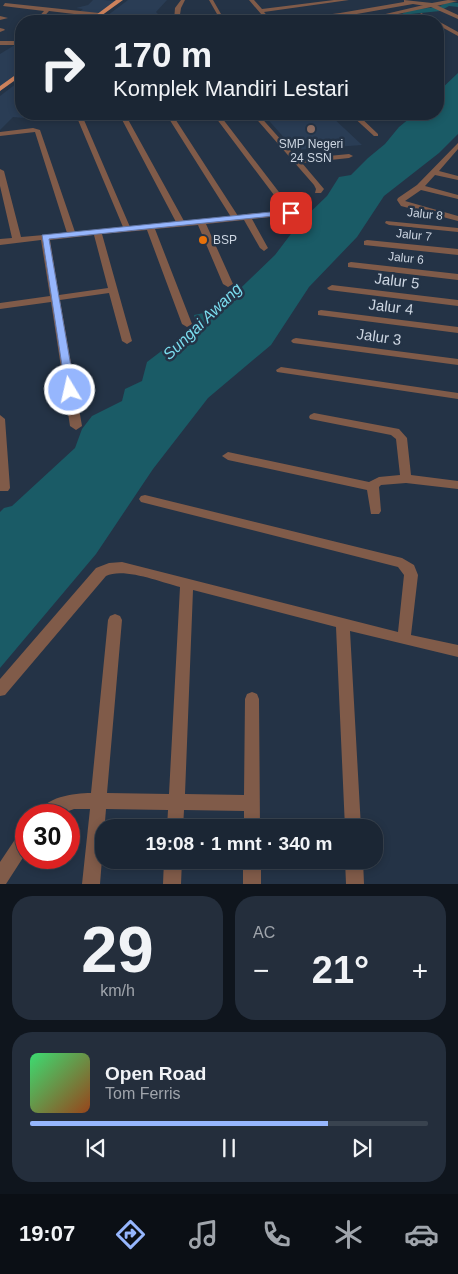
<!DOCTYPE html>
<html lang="id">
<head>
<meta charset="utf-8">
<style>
  :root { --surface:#1b2634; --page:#242e3c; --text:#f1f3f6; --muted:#a0a5ac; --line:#39434f; --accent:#96b6fd }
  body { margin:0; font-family:Helvetica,sans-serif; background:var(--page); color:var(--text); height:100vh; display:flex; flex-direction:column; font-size:19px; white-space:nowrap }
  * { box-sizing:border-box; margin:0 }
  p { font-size:16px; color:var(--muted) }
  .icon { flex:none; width:28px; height:28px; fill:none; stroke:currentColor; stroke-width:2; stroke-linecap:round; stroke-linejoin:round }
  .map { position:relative; height:884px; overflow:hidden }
  .side { display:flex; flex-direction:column; gap:12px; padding:12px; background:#0f151d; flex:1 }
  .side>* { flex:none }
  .guide { position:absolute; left:15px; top:15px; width:429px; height:105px; border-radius:20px; box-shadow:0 2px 8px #0003,0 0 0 1px var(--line); background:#1b2634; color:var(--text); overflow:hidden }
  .speed { position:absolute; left:15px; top:804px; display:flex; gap:10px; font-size:25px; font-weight:700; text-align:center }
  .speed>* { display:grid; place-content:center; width:65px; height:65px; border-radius:50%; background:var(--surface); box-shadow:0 2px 8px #0003,0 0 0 1px var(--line); line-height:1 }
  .speed .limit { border:8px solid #d22; background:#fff; color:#111 }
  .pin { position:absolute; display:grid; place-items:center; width:42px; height:42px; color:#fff; margin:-21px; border-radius:10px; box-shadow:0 2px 8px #0006 }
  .me { position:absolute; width:55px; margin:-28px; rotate:351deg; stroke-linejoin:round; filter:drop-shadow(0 0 4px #0008) }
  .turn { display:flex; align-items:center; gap:18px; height:105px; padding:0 15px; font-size:22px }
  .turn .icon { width:65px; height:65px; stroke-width:2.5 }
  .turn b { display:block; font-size:35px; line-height:42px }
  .big { font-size:38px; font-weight:800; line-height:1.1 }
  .side .tile { flex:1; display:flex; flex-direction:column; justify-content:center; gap:8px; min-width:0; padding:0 18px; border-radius:20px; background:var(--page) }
  .side .dial { align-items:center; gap:0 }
  .dial b { font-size:65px; line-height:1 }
  .song { display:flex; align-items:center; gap:15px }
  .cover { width:60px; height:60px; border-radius:8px; background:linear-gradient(135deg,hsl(140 70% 55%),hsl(20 70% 35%)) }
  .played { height:5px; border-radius:2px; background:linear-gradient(90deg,var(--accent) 75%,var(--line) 75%) }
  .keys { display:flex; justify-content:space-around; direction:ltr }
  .heat { display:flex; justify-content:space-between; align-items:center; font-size:28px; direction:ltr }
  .side .tiles { flex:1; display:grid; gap:12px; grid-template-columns:1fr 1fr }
  .tile:last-child { grid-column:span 2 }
  .trip { position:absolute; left:95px; top:819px; width:288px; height:50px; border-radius:20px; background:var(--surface); box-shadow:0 2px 8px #0003,0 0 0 1px var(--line); font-weight:800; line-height:50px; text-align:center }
  .dock { display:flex; height:80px; justify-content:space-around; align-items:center; background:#0b0f15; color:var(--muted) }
  .dock .icon { width:35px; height:35px }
  .dock .active { color:var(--accent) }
  .dock b { font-size:22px; color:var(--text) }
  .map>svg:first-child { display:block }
  .built { fill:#2a3d55 }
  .water { fill:#1a5b66 }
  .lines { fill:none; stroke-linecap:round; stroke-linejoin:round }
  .canal { fill:#1a5b66; fill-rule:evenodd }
  .minor { fill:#805b49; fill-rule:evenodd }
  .tertiary { fill:#805b49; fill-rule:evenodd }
  .primary { fill:#cd825c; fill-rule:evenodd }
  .route { fill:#96b6fd; stroke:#6276a4 }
  .education-dot { fill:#8d6e63; stroke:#243346; stroke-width:2 }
  .food-dot { fill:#e8710a; stroke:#243346; stroke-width:2 }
  .labels { text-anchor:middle; stroke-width:5; stroke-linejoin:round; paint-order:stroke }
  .far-poi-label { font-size:12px; fill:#cdd6e2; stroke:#243346 }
  .far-street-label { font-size:12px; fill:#cdd6e2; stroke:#243346 }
  .street-label { font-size:15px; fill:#cdd6e2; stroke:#243346 }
  .water-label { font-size:16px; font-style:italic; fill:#7adcee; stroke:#243346 }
</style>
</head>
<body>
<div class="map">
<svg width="458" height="884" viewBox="0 0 458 884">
  <rect width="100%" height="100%" fill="#243346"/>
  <path class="built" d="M93,0h11l13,1 -17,13 -21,-2 4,-3 -7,-1 12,-3z
    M128,0h39l-11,12 2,2 -1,7h-57z
    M21,45v26l-21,16v-33l13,-8z
    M21,80v34h3v4l-11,-1 -13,13v-34z
    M263,114h66l33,31 -67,5z"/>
  <path class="water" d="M458,73v61l-19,19 -55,43 -27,41 -48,50 -38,58 -63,53 -55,71 -57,85 -96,114v-156l4,-4 8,-2 63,-58 7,-19 10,-13 30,-15 3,-12 17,-8 5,-19 21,-16 20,-7 9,-9 -3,-15 24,-5 57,-55 25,-33 27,-26 12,-19 12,-2 17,-17 17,-14 14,-17 16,-13h23v-22z"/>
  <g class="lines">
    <path class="canal" d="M448,2l10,1v4l-9,-1 -9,5 -29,3 -9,5 -25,2 23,-6 9,-5 29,-3z"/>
    <path class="minor" d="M181,0h4l-4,8 -2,13h-5l1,-13z
      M209,0h4l12,21h-4z
      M249,0h5l8,9 72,-9h15l-85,12 8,9h-5z
      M5,3l94,10 3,2 -3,2 -50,-6 -9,10h-5l9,-10 -41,-5z
      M432,3l26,12v4l-27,-12 -66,14h-9z
      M421,13l15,7 1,1h-7l-11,-5z
      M0,16l8,2 -8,2z
      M438,21l20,11v4l-20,-11z
      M0,28l4,1 1,1 -5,2z
      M119,114h6l59,107 47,-4 -65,-103h6l66,102 8,-2 40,-3 -73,-97h6l76,99 -4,2 -39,4 16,29 -4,3 -4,-3 -16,-28 -38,4 27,60 -5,3 -5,-3 -25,-59 -43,4 37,95 -5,3 -5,-3 -35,-94 -45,4 30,107 -5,3 -5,-3 -13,-48 -49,7 22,126 -6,4 -6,-4 -19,-124 -51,7v-6l50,-7 -9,-56 -41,5v-6l12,-1 -12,-52v-17l4,2 17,66 46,-4 -32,-101 -35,4v-4l33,-4 7,2 35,102 48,-5 -45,-107 3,-2 3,2 46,107 46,-5zM94,235l14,53 -49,7 -9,-55z
      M252,114h6l40,45 51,-5 4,2 -4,2 -47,5 22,26 -3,4h-6l1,-4 -2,-4z
      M350,114h7l21,20v2h-4z
      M458,143v6l-19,22 19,5v4l-23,-5 -10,11 33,9v4l-37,-9 -16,11 53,15v5l-57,-15 -4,-6 1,-2 19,-13z
      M386,221l72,7v4l-69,-7 -4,-2z
      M367,240l91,9v6l-94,-10v-4z
      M351,262l107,12v6l-110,-13v-4z
      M332,285l126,15v6l-129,-16 -2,-2z
      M321,310l137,17v6l-140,-18v-4z
      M296,338l162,21v6l-165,-22 -2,-2 2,-2z
      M281,367l177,26v6l-181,-27 -1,-2z
      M314,413l85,16 8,9 4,37 47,6v8l-52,-6 -25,2 -2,2 2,24 -2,3h-8l-4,-24 -139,-30 -6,-4 6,-4 141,30 10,-5 21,-2 -4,-36 -5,-4 -81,-16 -1,-2 1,-2z
      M0,415l5,4 5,69 -2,3h-8z
      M145,495l257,63 12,7 4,10 -7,60 47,10v12l-108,-26 11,197h-16l-9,-201 -143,-37 -8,204 59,1 1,-96 2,-5 5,-2 5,2 2,5 1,129h-16v-17l-60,-1 -1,18h-16l1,-18 -62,-1 -6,75h-18l8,-75h-16l-16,6h-21c7,-18 37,-22 54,-22l17,-173 2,-4 5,-2 5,2 2,4 -15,173 62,1 11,-207c-19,-5 -57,-20 -74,-11l-101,119 -5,1v-17l96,-111 13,-5 13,-1 276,70 6,-57 -6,-8 -257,-65 -2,-3 2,-3z
      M26,830v23l-20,31h-6v-22l20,-30z
      M164,860h18l-1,24h-18z
      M243,860h18v24h-18z
      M345,860h18l1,24h-18z"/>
    <path class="tertiary" d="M404,0l28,3 16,-3 10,1 -26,6 -19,-3 -73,13 -61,4 61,-8 64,-11z
      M0,41h21v4h-21z"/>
    <path class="primary" d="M116,0h7l-29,21h-6z
      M21,71v5l-21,15v-5z"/>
  </g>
  <path class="route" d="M291,210l2,1v3l-244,25 26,151 -1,2h-8l-24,-157z"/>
  <circle class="education-dot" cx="311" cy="129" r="5"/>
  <circle class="food-dot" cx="203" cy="240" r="5"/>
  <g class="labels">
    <g class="far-poi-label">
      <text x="311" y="148">SMP Negeri<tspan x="311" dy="14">24 SSN</tspan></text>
      <text x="213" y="244" text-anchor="start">BSP</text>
    </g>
    <g class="far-street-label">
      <text transform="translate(425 214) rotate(6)" y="4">Jalur 8</text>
      <text transform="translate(414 235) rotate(6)" y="4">Jalur 7</text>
      <text transform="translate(406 258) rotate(6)" y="4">Jalur 6</text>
    </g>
    <g class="street-label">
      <text transform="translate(397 281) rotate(7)" y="5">Jalur 5</text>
      <text transform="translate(391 307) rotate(7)" y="5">Jalur 4</text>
      <text transform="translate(379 337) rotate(8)" y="5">Jalur 3</text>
    </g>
    <g class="water-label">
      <text transform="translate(202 321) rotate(-44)" y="6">Sungai Awang</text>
    </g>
  </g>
</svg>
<div class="speed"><div class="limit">30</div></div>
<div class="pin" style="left:291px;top:213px;background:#d93025"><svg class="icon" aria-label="arrive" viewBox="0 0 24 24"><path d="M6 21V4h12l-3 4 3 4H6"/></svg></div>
<svg class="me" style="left:70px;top:390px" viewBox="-20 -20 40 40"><circle r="17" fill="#96b6fd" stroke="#fff" stroke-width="3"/><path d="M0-11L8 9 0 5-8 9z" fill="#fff"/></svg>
<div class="trip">19:08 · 1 mnt · 340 m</div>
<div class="guide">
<div class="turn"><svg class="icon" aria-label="right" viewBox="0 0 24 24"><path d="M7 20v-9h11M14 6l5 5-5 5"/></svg><div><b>170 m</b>Komplek Mandiri Lestari</div></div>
</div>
</div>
<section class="side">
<div class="tiles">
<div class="tile dial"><b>29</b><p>km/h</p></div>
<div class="tile"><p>AC</p>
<div class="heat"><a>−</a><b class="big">21°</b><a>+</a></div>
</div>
<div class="tile">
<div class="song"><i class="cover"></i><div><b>Open Road</b><p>Tom Ferris</p></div></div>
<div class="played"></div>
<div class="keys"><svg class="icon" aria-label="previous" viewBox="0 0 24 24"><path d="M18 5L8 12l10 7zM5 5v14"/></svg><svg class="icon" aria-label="pause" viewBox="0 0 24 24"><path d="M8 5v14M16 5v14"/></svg><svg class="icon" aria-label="next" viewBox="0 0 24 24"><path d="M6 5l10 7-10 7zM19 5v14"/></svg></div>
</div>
</div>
</section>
<nav class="dock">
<b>19:07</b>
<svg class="icon active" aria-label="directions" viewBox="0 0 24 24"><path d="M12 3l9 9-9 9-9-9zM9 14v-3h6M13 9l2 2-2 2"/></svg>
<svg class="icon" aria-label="music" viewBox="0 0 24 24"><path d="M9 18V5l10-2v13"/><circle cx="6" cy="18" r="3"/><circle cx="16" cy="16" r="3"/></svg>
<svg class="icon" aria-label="phone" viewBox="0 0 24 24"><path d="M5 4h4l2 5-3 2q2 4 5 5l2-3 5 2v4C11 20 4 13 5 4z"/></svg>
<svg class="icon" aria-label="climate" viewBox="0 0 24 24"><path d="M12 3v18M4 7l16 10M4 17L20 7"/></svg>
<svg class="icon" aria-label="car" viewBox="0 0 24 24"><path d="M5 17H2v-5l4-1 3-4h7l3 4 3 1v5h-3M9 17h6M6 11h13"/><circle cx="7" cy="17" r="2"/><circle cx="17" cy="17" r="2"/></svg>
</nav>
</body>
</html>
